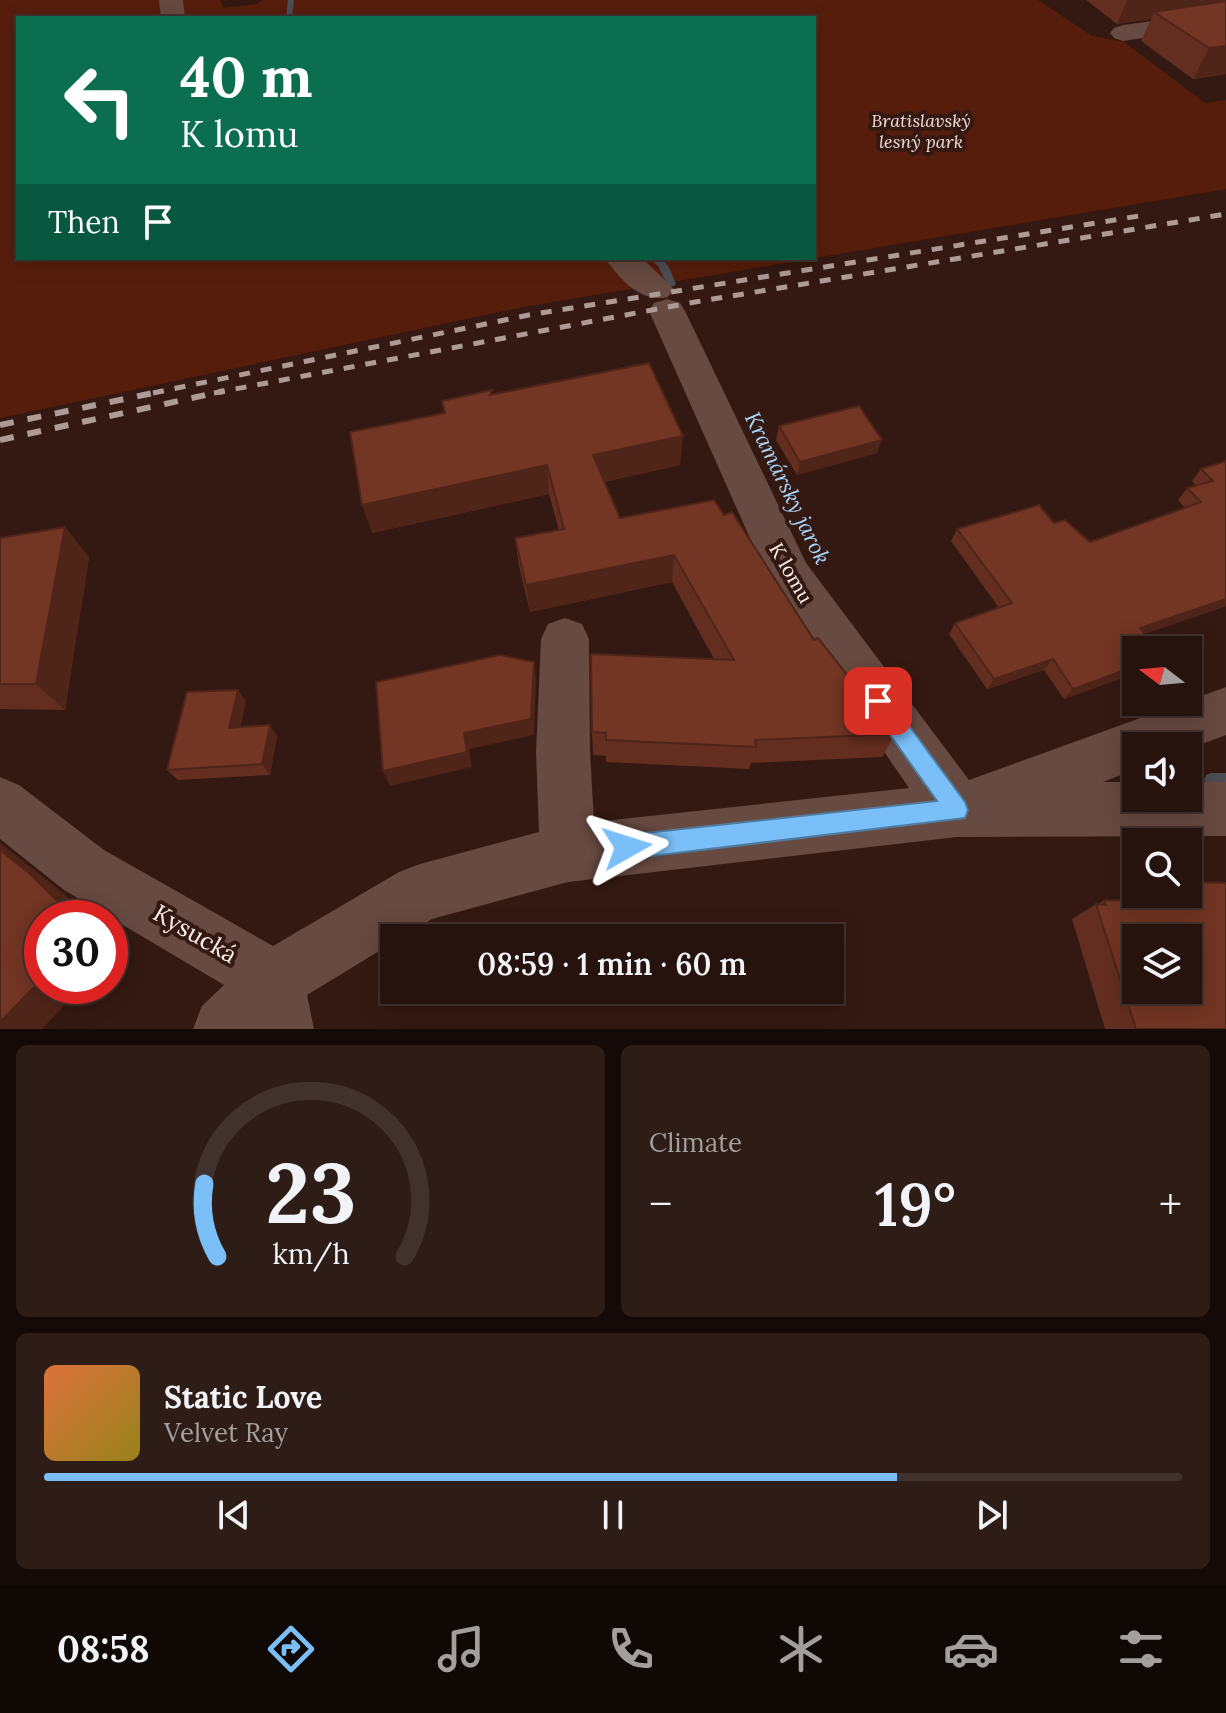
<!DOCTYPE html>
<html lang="en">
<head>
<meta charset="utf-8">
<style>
  :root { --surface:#26130d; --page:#2e1c16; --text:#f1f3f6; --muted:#a49e9d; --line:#42322e; --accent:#7abff8 }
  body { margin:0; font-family:Lora,serif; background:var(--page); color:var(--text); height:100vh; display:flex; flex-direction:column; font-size:30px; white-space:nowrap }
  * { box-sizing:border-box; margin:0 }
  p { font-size:26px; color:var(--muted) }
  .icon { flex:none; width:44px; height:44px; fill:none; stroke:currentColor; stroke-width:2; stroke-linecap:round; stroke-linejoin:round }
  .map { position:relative; height:1029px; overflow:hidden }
  .details { display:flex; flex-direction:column; gap:16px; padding:16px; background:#150a07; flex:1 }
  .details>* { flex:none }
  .hud { position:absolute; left:16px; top:16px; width:800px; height:244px; border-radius:0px; box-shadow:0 4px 20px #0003,0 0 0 2px var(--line); background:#0b6e4f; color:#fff; overflow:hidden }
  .needle { width:52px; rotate:286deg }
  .buttons { position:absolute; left:1122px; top:636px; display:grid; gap:16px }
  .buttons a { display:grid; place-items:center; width:80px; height:80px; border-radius:0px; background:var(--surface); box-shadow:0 4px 20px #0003,0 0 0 2px var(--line); font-size:40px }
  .speed { position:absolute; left:24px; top:900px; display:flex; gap:16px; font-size:40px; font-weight:700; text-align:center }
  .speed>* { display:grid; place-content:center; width:104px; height:104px; border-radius:50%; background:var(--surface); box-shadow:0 4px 20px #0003,0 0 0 2px var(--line); line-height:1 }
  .speed .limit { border:12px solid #d22; background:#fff; color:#111 }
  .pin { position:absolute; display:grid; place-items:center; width:68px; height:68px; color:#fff; margin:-34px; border-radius:16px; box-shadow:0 4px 12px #0006 }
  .me { position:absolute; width:88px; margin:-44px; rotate:84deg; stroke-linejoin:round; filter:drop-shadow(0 0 6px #0008) }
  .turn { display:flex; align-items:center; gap:28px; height:168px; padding:0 32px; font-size:36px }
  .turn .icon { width:104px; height:104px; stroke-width:2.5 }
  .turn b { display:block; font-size:56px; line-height:68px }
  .then { display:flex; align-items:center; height:76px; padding:0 32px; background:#0003; gap:16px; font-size:30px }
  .big { font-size:60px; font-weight:600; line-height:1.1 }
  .details .tile { flex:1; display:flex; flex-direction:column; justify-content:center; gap:12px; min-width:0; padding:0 28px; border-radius:12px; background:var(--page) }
  .details .dial { align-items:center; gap:0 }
  .dial svg { height:208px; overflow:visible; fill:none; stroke:var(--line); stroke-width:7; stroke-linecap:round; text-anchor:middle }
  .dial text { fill:var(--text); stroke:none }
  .song { display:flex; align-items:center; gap:24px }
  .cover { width:96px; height:96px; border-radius:12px; background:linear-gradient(135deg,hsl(20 70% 55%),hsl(50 70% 35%)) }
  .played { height:8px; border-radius:4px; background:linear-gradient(90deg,var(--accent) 75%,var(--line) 75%) }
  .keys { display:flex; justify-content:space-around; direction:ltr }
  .heat { display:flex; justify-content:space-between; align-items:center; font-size:44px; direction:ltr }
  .details .tiles { flex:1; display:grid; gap:16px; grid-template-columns:1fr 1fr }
  .tile:last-child { grid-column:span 2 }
  .trip { position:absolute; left:380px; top:924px; width:464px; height:80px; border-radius:0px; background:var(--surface); box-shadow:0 4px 20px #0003,0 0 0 2px var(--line); font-weight:600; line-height:80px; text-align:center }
  .menu { display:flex; height:128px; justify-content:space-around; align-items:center; background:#0f0805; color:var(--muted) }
  .menu .icon { width:56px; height:56px }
  .menu .on { color:var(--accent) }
  .menu b { font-size:36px; color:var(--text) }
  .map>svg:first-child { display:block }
  .green { fill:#571d0c; fill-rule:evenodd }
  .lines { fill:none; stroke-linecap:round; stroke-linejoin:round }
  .stream { fill:#4c4d55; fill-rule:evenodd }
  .minor { fill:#674a42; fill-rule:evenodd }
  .rail-far1 { stroke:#af9b96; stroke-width:5; stroke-dasharray:11 11; stroke-linecap:butt }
  .rail { stroke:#af9b96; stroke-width:6; stroke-dasharray:14 14; stroke-linecap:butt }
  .wall { fill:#632e1f }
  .shaded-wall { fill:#502519 }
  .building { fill:#733524; stroke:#502519; stroke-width:2; fill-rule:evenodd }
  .route { fill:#7abff8; stroke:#4f7ca1; stroke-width:2 }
  .labels { text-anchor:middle; stroke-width:8; stroke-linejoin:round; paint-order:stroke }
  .far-park-label { font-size:18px; font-style:italic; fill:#f1ddd7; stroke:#331911 }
  .street-label { font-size:20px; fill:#ffefeb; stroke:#331911 }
  .water-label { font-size:22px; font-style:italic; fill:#a7d4fc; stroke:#331911 }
  .near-street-label { font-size:24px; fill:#ffefeb; stroke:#331911 }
</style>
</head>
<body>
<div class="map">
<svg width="1226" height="1029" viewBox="0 0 1226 1029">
  <rect width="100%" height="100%" fill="#331911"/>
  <path class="green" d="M0,0h220l4,8 33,-4 5,-4h776l54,36 32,6 81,61 21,-3v89l-703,118 -523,111zM18,18h796v240h-796z"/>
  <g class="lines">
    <path class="stream" d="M288,0h6l-2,18h-6z
      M649,258c20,0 20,10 27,26l-2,2h-6l-10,-20z
      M1211,773h15v14h-15l-5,-2 -2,-5 2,-5z"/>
    <path class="minor" d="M159,0h24l2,18h-24z
      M1226,11v14l-103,16 -9,-3 -4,-5 4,-5 9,-3z
      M605,258h37l32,31 -6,8c-26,7 -49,-18 -63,-39z
      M667,299l13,4 5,8 121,252 163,217 257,-93v48l-38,14v-3h-52v23l-33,13h33v16h52v-16h38v54l-269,1 -389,45 -136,37 -31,19h-7v4l-87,53 7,34h-121l9,-23 22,-21 -160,-95 -64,-51v-62l19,8 85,65 169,96 126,-74 21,-8 119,-32 -3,-80 5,-113 7,-15 17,-6 17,6 7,15 1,113 4,70 315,-34 -136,-198 -124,-279 5,-8z"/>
    <path class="rail-far1" d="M153,393l376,-78 616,-100
      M214,393l475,-90 537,-89"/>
    <path class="rail" d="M0,425l163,-34
      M0,440l224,-49"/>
  </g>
  <path class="wall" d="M1086,0h140v74l-33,5 -52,-38 10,-22 -34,5z
    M492,394l188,71 -76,17 16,36 104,-3 90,125 81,94 -13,23 -131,6 -2,6 -143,-7v-6l-13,-1 -1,-23 122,-73 -42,-77 -142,30 -11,-46 -4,-28 44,-8 -10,-36 -177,39 72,-120 -2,-12z
    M779,426l98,27 -80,22 -21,-35z
    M1226,461v145l-82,28 -8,16v23l-72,26 -20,-29 -57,19 -38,-55 6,-11 44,-15 -48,-67 6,-12 97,-6 36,19 95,-34 -7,-8 9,-12 9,-2 -4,-5 9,-12z
    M0,538l89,19 -24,153 -65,-1z
    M246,701l-6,26 37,9 -7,39 -92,5 -11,-10z
    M1197,882l29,1v146h-121l-33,-110 24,-15h2l6,-4h15l17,-10v4h52v-7z"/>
  <path class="shaded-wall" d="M1127,0h99v9l-72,3 -3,7 -34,5z
    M1226,46v28l-33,5 16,-31z
    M683,436l-3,29 -86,19 -1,-29z
    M882,440l-5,13 -80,22 3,-13z
    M547,465l2,29 -177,39 -10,-28z
    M65,527l24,30 -24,153 -29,-26z
    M674,555l-2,27 -142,30 -4,-27z
    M1226,599v7l-96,33 10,-11z
    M1053,659l-9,11 -57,19 7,-10z
    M534,662l2,17 -2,56 -65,14 3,18 -82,19 -7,-15 81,-38z
    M1136,666v7l-72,26 9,-10z
    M238,690l8,11 -8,37 -9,-10z
    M270,725l7,11 -7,39 -8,-11z
    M0,843l62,49 27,26h-14l-75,-68z
    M110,938l9,9 -9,10z
    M42,979v7h41l-41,43h-42v-7z"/>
  <path class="building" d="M1226,1v45l-17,2 -55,-36z
    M649,363l34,73 -90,19 27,63 94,-18 10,15 8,-3 82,128 4,-2 38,48 6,-2 33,50 -140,6 1,7 -150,-7v-7l-14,-1 -1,-78 143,6 -60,-105 -148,30 -11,-47 49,-9 -17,-64 -185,40 -12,-73 95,-19 -3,-12 50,-11 -2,5z
    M859,406l23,34 -82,22 -21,-36z
    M1226,461v138l-86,29 18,22h-22v16l-63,23 -20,-30 -59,20 -39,-56 57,-20 -55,-74 82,-24 15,18 11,-3 25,22 111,-40 -14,-14 26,-7 -12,-12z
    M65,527l-29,157h-36v-146z
    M500,655l34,7 -3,57 -67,14 3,19 -84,19 -7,-89z
    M238,690l-9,38 41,-3 -8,39 -95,6 20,-78z
    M0,850l29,23 46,45h-33v61l-42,43z
    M1197,882l29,1v146h-90l-40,-125 10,1 -2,-5 41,1 -5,-7h48v-3l13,1zM1136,938h52v52h-52z"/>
  <path class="route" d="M878,691l8,3 79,108 3,8 -3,8 -338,41 -8,-4 -4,-8 4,-8 8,-4 310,-34 -66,-93 -3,-7 3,-7z"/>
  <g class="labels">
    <g class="far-park-label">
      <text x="921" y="127">Bratislavský<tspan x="921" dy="21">lesný park</tspan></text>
    </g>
    <g class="street-label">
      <text transform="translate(791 573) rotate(60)" y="7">K lomu</text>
    </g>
    <g class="water-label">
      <text transform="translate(788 488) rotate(64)" y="8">Kramársky jarok</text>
    </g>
    <g class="near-street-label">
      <text transform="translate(195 934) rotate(30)" y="8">Kysucká</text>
    </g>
  </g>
</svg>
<div class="buttons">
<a><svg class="needle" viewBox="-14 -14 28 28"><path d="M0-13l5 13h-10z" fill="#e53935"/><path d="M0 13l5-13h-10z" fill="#a49e9d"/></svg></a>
<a><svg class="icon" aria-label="sound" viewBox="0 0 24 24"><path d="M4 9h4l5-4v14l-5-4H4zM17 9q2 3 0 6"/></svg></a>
<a><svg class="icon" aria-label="search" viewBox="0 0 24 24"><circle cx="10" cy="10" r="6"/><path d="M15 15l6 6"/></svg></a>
<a><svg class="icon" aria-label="layers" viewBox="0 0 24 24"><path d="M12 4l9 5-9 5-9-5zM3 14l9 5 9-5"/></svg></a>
</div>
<div class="speed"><div class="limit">30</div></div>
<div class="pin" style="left:878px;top:701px;background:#d93025"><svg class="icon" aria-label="arrive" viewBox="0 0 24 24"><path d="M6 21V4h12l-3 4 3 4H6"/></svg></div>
<svg class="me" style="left:627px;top:847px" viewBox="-20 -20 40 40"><path d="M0-17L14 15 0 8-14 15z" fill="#7abff8" stroke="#fff" stroke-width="4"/></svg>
<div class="trip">08:59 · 1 min · 60 m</div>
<div class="hud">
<div class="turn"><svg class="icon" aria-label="left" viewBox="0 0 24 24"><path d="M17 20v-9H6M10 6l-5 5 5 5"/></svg><div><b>40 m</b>K lomu</div></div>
<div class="then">Then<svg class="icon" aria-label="arrive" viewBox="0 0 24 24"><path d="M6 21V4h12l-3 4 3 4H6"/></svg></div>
</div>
</div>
<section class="details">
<div class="tiles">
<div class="tile dial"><svg viewBox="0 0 100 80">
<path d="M14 69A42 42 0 1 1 86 69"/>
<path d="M14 69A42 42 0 0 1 9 41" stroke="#7abff8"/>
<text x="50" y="56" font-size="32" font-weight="700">23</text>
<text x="50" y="72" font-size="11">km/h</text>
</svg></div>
<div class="tile"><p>Climate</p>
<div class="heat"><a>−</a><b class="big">19°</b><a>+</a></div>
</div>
<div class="tile">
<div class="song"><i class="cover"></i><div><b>Static Love</b><p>Velvet Ray</p></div></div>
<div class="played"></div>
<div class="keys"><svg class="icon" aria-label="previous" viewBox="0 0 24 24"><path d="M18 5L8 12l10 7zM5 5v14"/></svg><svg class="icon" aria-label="pause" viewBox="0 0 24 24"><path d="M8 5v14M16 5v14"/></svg><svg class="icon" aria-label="next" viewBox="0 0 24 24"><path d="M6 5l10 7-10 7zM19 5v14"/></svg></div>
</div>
</div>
</section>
<nav class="menu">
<b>08:58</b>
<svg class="icon on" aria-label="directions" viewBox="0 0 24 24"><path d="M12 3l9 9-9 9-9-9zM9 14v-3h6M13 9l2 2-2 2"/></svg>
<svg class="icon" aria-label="music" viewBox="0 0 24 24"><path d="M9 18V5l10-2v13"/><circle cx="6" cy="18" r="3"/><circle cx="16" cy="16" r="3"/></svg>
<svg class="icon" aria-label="phone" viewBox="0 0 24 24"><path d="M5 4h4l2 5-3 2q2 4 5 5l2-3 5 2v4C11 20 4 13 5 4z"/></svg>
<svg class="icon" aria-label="climate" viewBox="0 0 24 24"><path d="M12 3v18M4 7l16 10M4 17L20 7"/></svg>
<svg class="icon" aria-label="car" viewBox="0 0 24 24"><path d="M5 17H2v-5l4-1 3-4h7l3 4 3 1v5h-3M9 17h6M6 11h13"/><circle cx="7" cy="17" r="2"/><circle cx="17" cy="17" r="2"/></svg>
<svg class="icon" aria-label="filters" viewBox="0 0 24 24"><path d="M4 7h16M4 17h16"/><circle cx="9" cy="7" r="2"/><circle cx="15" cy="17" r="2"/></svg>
</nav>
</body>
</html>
